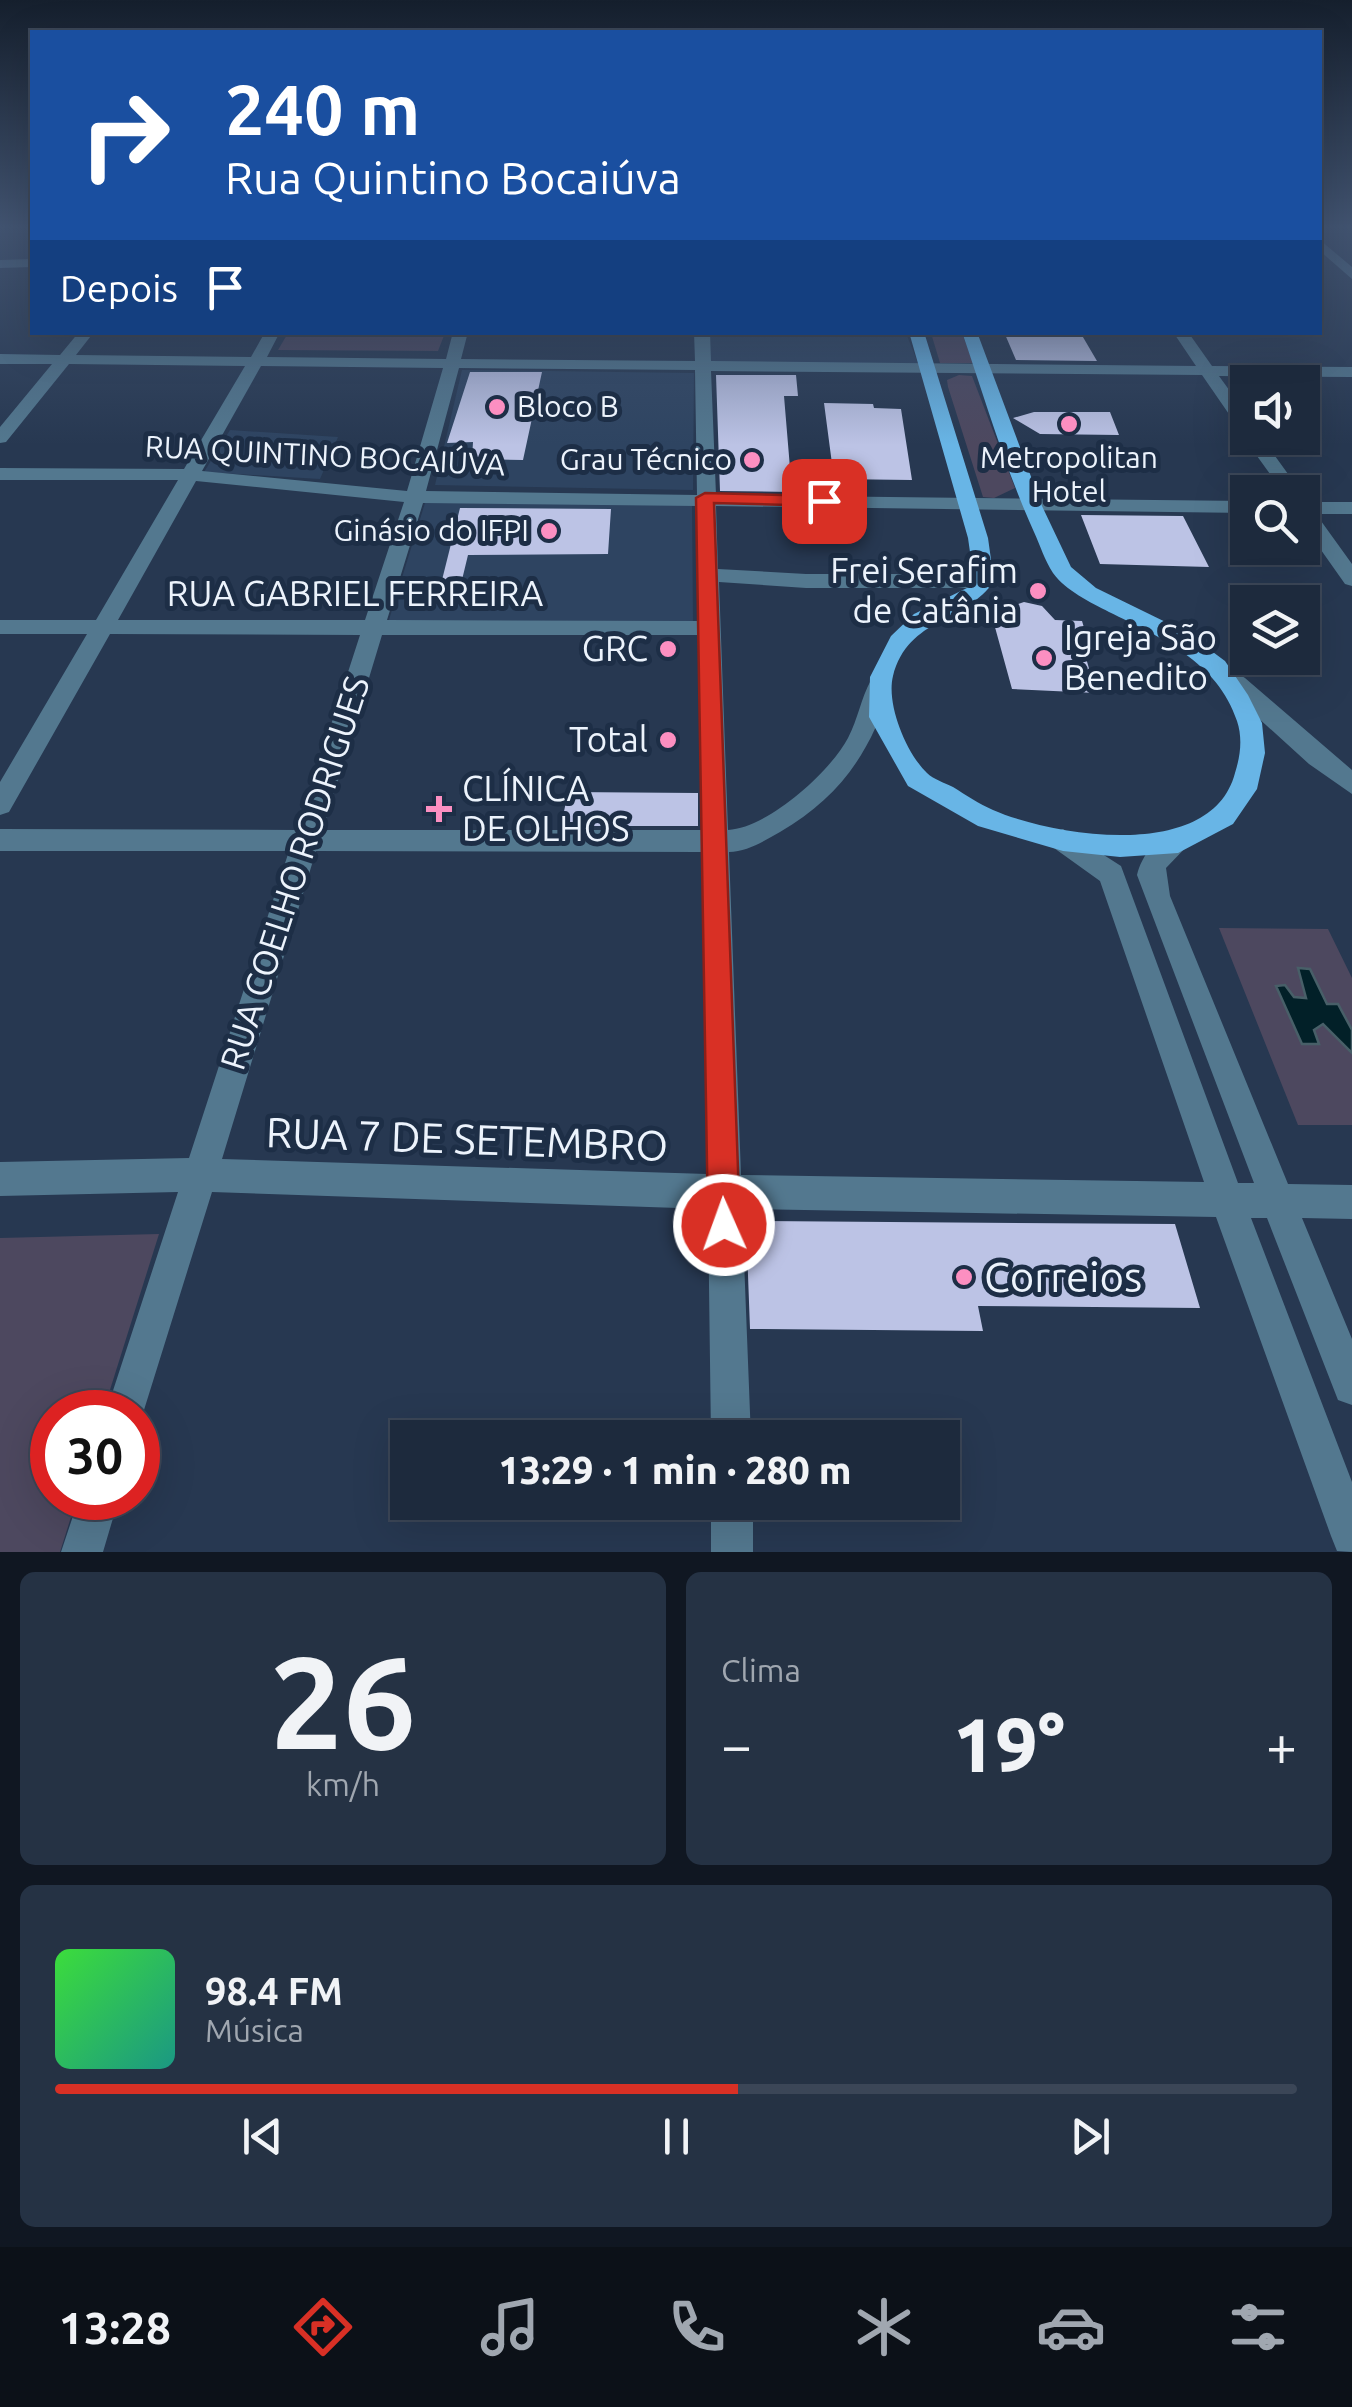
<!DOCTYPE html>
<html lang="pt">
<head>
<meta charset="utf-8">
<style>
  :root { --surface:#1d2a3d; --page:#253244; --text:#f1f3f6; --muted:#a0a7b0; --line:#3b4657; --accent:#d93025 }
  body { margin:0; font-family:Ubuntu,sans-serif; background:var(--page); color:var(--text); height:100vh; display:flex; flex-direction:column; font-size:38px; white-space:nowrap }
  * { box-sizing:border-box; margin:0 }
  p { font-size:32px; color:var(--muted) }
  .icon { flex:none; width:55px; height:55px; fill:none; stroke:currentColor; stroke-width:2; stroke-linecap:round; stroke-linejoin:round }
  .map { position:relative; height:1552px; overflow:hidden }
  .drawer { display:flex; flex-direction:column; gap:20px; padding:20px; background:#101722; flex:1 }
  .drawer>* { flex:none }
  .banner { position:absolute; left:30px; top:30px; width:1292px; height:305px; border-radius:0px; box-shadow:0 10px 40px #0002,0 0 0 2px var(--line); background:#1a4fa0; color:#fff; overflow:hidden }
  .controls { position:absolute; left:1230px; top:365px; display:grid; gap:20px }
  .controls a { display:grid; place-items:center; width:90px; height:90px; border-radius:0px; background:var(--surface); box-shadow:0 10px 40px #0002,0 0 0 2px var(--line); font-size:50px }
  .speed { position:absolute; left:30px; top:1390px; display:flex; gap:20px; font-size:50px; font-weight:700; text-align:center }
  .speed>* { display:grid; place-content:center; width:130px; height:130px; border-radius:50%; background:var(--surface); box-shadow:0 10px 40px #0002,0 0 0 2px var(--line); line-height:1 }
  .speed .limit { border:15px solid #d22; background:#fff; color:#111 }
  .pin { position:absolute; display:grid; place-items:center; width:85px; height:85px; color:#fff; margin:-42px; border-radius:20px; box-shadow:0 5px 15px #0006 }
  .me { position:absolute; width:110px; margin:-55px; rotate:358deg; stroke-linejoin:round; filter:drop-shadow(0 0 8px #0008) }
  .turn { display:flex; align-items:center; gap:35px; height:210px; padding:0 30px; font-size:45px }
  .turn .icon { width:130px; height:130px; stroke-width:2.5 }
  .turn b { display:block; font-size:70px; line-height:85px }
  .then { display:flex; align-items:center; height:95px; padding:0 30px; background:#0003; gap:20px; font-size:38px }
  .big { font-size:75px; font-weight:800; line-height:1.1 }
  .drawer .tile { flex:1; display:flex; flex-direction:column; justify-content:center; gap:15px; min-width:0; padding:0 35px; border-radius:15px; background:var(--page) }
  .drawer .dial { align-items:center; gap:0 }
  .dial b { font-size:130px; line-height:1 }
  .song { display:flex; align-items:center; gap:30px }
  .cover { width:120px; height:120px; border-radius:15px; background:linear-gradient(135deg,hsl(120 70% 55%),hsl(170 70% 35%)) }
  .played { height:10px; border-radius:5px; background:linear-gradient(90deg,var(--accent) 55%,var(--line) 55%) }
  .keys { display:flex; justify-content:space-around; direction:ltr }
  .heat { display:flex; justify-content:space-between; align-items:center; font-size:55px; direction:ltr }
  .drawer .tiles { flex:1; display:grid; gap:20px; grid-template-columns:1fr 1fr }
  .tile:last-child { grid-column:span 2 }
  .trip { position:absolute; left:390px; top:1420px; width:570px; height:100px; border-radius:0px; background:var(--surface); box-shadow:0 10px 40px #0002,0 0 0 2px var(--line); font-weight:800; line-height:100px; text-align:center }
  .tabs { display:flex; height:160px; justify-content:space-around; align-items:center; background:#0c1118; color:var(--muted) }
  .tabs .icon { width:70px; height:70px }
  .tabs .on { color:var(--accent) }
  .tabs b { font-size:45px; color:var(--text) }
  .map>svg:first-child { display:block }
  .built { fill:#2e4461 }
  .green { fill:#4d485f }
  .water { fill:#022028; stroke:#485f68; stroke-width:2.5 }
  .building { fill:#bcc3e5 }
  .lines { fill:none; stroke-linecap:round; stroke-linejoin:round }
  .minor { fill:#53788f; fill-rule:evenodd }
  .major { fill:#68b5e6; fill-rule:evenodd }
  .route { fill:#d93025; stroke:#8d1f18; stroke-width:2.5 }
  .poi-dot { fill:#fc8fc1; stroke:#1d2e46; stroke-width:4 }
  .labels { text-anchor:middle; stroke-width:10; stroke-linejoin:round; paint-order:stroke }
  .far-poi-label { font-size:30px; fill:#ecf3fc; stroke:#1d2e46; text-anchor:end }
  .far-street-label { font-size:30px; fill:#ecf3fc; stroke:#1d2e46 }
  .poi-label { font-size:35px; fill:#ecf3fc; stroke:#1d2e46; text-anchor:end }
  .street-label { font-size:35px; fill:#ecf3fc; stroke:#1d2e46 }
  .near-street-label { font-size:42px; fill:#ecf3fc; stroke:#1d2e46 }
  .near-poi-label { font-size:42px; fill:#ecf3fc; stroke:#1d2e46; text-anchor:start }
</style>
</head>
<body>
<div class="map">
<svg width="1352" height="1552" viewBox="0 0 1352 1552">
  <rect width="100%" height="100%" fill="#273851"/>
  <path class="built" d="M709,333h197l13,33 -209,-3z
    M462,370l232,3 -1,117 -258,-5z
    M230,430l108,7 -18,42 -116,-7z
    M425,503h267l1,121 -305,-1z"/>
  <path class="green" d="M288,333v-1l157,1 -7,18 -160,-1z
    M931,333h31l11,30h-33z
    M959,375l13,1 43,112 -21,10 -11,-1 -35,-110 -1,-7z
    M1219,928l109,1 24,49v147h-54z
    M159,1234l-56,178h-51v86h25l-17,54h-60v-314z"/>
  <path class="water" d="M1298,968l12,1 17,35h11l14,26v23l-29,-29 -9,6 5,14h-17l-26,-58 9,-1 9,12 12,1z"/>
  <path class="building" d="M1004,332h76l17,29 -81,-1z
    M470,372h72l-19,88 -51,-1 1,-17 -26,1z
    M716,375h80l2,21h-14l8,96 -72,-1z
    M824,403l49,1 1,4 27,1 11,71 -78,-1z
    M1034,412h76l9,23 -79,-1 -27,-16z
    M460,508l151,1 -3,45 -140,1 -7,29h-20z
    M1081,515l102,1 26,51 -109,-3z
    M1024,602l18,4 13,14 27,1 7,23h-7l14,49 -84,-4 -19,-69h12l10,-15z
    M568,792l130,1v33h-137z
    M746,1221l429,3 25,84 -222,-2 5,25 -233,-2z"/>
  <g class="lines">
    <path class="minor" d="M1320,240l32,27v12l-32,-28z
      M32,259v8l-32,1v-8z
      M79,332h15l-18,23 175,2 14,-25h15l-13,25 179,2 7,-27h15l-7,27 234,2 -1,-29h16l1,29 485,5 -23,-34h15l24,34 140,1v10l-133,-1 29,40v18l-6,-1 -40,-58 -491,-4 5,124 532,6v12l-532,-7 2,63 88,5h178l10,7 -10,7h-178l-87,-6 9,248c40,-2 102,-58 120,-92 10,-19 13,-40 23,-58l8,-2 12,8c-20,66 -51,111 -111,146 -16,9 -33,20 -51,20l12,323 463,7 -104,-301 -46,-33 -4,-8 4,-8 9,-3 58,37 117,317h16l-117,-308c5,-21 26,-49 50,-41l4,8 -25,26 4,28 118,288 64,1v34l-50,-1 50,121v66l-14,-5 -71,-182h-16l101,264v70l-15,-1 -6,-15 -115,-319 -474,-8 9,229h-40l-3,-229 -496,-17 -73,234 -1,-14h-32l72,-220 -178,4v-34l189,-4 100,-307h-289v-22l297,1 63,-195 -250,-1 -101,178 -9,3v-33l87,-148h-87v-14h96l82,-140h-178v-12l184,1 61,-103 -176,-2 -63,78 -6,1v-16l52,-63h-52v-10l60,1zM261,366l182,2 -36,123 -205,-20zM459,368l236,2 2,125 -271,-4zM196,481l208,21 -39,118h-247zM423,503l274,3 2,115 -312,-1zM382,635h317l3,195h-379zM316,851l386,1 5,322 -485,-15z
      M1247,434l15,4 39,54h-18l-39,-54z
      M1302,502h50v12h-36l36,50v22l-7,-2 -43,-61z
      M1220,662l25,16 107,92v24l-43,-30 -97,-88 -3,-6 3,-6z
      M79,1498h40l-16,54h-42z
      M711,1502h42v50h-42z"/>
    <path class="major" d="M909,332h15l64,206 6,43c-27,41 -86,36 -101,95 -7,28 13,77 34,97 6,6 18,10 26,14 13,8 26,17 40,23 62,27 219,52 242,-37 5,-16 8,-34 2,-52 -19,-59 -77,-84 -128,-109 -19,-10 -43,-21 -56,-39 -8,-12 -13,-28 -19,-41 -29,-64 -49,-133 -72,-200h15l65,174 29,61 25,21 90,44 39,29 23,34 14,28 3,30 -8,36 -24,35 -55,29 -58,4 -57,-6 -85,-25 -70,-40 -39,-69 1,-40 21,-41 23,-22 55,-27 5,-7 -6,-42z"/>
  </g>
  <linearGradient id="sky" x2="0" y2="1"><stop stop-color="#151f2d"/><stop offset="0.51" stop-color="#415370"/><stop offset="1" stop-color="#415370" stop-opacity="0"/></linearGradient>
  <rect width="1352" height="445" fill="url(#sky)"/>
  <path class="route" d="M705,493l119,3 8,5 -8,5 -110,-3 26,722 -5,11 -11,5 -11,-5 -5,-11 -12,-727z"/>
  <g class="poi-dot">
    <circle cx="497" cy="407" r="10"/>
    <circle cx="1069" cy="424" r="10"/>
    <circle cx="752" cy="460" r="10"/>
    <circle cx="549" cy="531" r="10"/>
    <circle cx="1038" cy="591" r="10"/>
    <circle cx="668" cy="649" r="10"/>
    <circle cx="1044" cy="658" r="10"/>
    <circle cx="668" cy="740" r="10"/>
    <path d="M434 794h10v10h10v10h-10v10h-10v-10h-10v-10h10z"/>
    <circle cx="964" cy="1277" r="10"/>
  </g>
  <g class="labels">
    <g class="far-poi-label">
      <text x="517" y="417" text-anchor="start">Bloco B</text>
      <text x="1069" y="468" text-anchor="middle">Metropolitan<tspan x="1069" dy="34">Hotel</tspan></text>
      <text x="732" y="470">Grau Técnico</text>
      <text x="529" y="541">Ginásio do IFPI</text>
    </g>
    <g class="far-street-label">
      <text transform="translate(325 456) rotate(3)" y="10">RUA QUINTINO BOCAIÚVA</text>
    </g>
    <g class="poi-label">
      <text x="1018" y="583">Frei Serafim<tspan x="1018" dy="40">de Catânia</tspan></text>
      <text x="1064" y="650" text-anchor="start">Igreja São<tspan x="1064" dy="40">Benedito</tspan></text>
      <text x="648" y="661">GRC</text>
      <text x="648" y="752">Total</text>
      <text x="462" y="801" text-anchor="start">CLÍNICA<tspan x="462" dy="40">DE OLHOS</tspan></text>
    </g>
    <g class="street-label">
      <text x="355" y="606">RUA GABRIEL FERREIRA</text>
      <text transform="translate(295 873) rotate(-72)" y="12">RUA COELHO RODRIGUES</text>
    </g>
    <g class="near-street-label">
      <text transform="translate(467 1139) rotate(2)" y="15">RUA 7 DE SETEMBRO</text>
    </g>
    <g class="near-poi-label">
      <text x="984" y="1292">Correios</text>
    </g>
  </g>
</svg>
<div class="controls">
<a><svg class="icon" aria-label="sound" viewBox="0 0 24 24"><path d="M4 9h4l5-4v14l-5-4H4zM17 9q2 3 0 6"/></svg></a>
<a><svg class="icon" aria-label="search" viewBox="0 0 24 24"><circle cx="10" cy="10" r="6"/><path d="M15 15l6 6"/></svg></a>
<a><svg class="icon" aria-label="layers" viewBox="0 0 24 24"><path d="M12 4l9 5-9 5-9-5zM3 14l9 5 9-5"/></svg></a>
</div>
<div class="speed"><div class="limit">30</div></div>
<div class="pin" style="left:824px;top:501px;background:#d93025"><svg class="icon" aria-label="arrive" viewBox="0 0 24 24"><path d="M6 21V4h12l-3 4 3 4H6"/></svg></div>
<svg class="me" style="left:724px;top:1225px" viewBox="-20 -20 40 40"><circle r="17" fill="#d93025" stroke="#fff" stroke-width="3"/><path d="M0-11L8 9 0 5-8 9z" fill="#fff"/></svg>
<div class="trip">13:29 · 1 min · 280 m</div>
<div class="banner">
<div class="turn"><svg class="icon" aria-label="right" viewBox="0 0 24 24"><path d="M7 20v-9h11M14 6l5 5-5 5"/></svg><div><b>240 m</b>Rua Quintino Bocaiúva</div></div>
<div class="then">Depois<svg class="icon" aria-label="arrive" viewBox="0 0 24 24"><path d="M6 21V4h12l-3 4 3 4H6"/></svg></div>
</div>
</div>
<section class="drawer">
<div class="tiles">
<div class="tile dial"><b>26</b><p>km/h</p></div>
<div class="tile"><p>Clima</p>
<div class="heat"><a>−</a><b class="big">19°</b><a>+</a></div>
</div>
<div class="tile">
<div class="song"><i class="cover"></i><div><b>98.4 FM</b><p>Música</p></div></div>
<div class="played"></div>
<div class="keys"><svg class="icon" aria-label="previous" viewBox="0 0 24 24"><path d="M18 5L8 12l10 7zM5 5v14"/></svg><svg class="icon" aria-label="pause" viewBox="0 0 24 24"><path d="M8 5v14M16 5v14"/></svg><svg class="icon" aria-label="next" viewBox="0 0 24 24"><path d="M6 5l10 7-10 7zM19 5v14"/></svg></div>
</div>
</div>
</section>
<nav class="tabs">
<b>13:28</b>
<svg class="icon on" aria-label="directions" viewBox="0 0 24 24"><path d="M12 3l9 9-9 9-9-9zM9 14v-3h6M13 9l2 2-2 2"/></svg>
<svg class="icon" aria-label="music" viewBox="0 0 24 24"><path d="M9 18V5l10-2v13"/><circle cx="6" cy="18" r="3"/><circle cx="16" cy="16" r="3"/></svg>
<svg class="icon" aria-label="phone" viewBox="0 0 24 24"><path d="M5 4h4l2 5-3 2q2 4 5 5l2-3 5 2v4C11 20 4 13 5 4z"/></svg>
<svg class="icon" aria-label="climate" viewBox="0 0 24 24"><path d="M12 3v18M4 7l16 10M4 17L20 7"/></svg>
<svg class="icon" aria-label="car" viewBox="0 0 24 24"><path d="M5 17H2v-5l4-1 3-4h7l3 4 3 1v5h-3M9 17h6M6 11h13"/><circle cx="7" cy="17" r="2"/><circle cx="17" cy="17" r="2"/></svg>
<svg class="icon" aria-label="filters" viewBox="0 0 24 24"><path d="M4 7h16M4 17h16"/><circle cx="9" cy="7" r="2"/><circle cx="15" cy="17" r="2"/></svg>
</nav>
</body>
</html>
